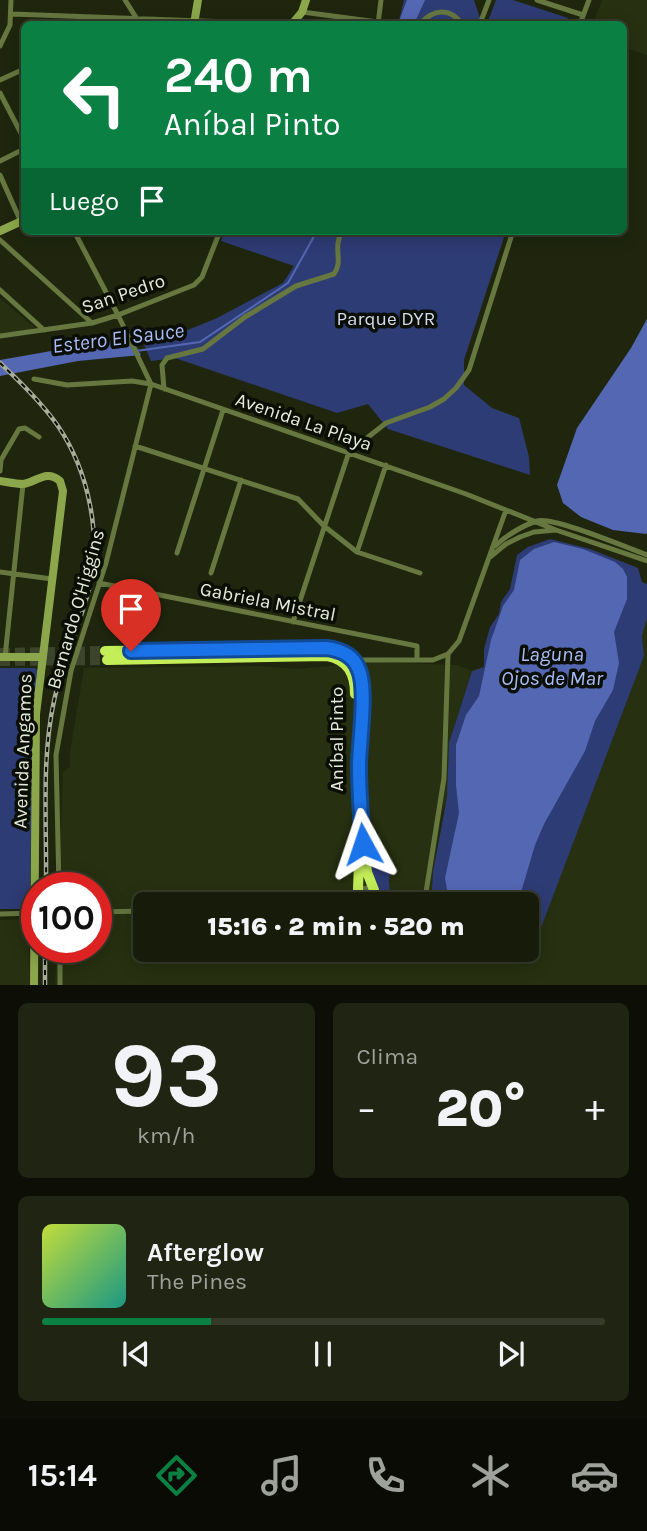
<!DOCTYPE html>
<html lang="es">
<head>
<meta charset="utf-8">
<style>
  :root { --surface:#171c0a; --page:#202513; --text:#f1f3f6; --muted:#9ea19c; --line:#363a2b; --accent:#0b8043 }
  body { margin:0; font-family:Karla,sans-serif; background:var(--page); color:var(--text); height:100vh; display:flex; flex-direction:column; font-size:26px; white-space:nowrap }
  * { box-sizing:border-box; margin:0 }
  p { font-size:23px; color:var(--muted) }
  .icon { flex:none; width:38px; height:38px; fill:none; stroke:currentColor; stroke-width:2; stroke-linecap:round; stroke-linejoin:round }
  .map { position:relative; height:985px; overflow:hidden }
  .sheet { display:flex; flex-direction:column; gap:18px; padding:18px; background:#0d0f06; flex:1 }
  .sheet>* { flex:none }
  .top-card { position:absolute; left:21px; top:21px; width:606px; height:214px; border-radius:10px; box-shadow:0 4px 18px #0003,0 0 0 2px var(--line); background:#0b8043; color:#fff; overflow:hidden }
  .speed { position:absolute; left:21px; top:872px; display:flex; gap:14px; font-size:35px; font-weight:700; text-align:center }
  .speed>* { display:grid; place-content:center; width:91px; height:91px; border-radius:50%; background:var(--surface); box-shadow:0 4px 18px #0003,0 0 0 2px var(--line); line-height:1 }
  .speed .limit { border:10px solid #d22; background:#fff; color:#111 }
  .pin { position:absolute; display:grid; place-items:center; width:60px; height:60px; color:#fff; margin:-72px -30px; border-radius:50% 50% 50% 0; rotate:-45deg; box-shadow:0 0 7px #0007 }
  .pin .icon { rotate:45deg }
  .me { position:absolute; width:77px; margin:-38px; rotate:355deg; stroke-linejoin:round; filter:drop-shadow(0 0 5px #0008) }
  .turn { display:flex; align-items:center; gap:24px; height:147px; padding:0 28px; font-size:32px }
  .turn .icon { width:91px; height:91px; stroke-width:2.5 }
  .turn b { display:block; font-size:49px; line-height:60px }
  .then { display:flex; align-items:center; height:66px; padding:0 28px; background:#0003; gap:14px; font-size:26px }
  .big { font-size:52px; font-weight:800; line-height:1.1 }
  .sheet .widget { flex:1; display:flex; flex-direction:column; justify-content:center; gap:10px; min-width:0; padding:0 24px; border-radius:10px; background:var(--page) }
  .sheet .dial { align-items:center; gap:0 }
  .dial b { font-size:91px; line-height:1 }
  .song { display:flex; align-items:center; gap:21px }
  .cover { width:84px; height:84px; border-radius:10px; background:linear-gradient(135deg,hsl(70 70% 55%),hsl(170 70% 35%)) }
  .played { height:7px; border-radius:4px; background:linear-gradient(90deg,var(--accent) 30%,var(--line) 30%) }
  .keys { display:flex; justify-content:space-around; direction:ltr }
  .heat { display:flex; justify-content:space-between; align-items:center; font-size:38px; direction:ltr }
  .sheet .tiles { flex:1; display:grid; gap:18px; grid-template-columns:1fr 1fr }
  .widget:last-child { grid-column:span 2 }
  .trip { position:absolute; left:133px; top:892px; width:406px; height:70px; border-radius:10px; background:var(--surface); box-shadow:0 4px 18px #0003,0 0 0 2px var(--line); font-weight:800; line-height:70px; text-align:center }
  .tabs { display:flex; height:112px; justify-content:space-around; align-items:center; background:#090b04; color:var(--muted) }
  .tabs .icon { width:49px; height:49px }
  .tabs .current { color:var(--accent) }
  .tabs b { font-size:32px; color:var(--text) }
  .map>svg:first-child { display:block }
  .built { fill:#273010 }
  .green { fill:#2e3c75 }
  .water { fill:#5467b3 }
  .lines { fill:none; stroke-linecap:round; stroke-linejoin:round }
  .stream { stroke:#5467b3; stroke-width:2 }
  .highway-tunnel { stroke:#3d442c; stroke-width:10; stroke-dasharray:10 5; stroke-linecap:butt }
  .street { stroke:#667740; stroke-width:5 }
  .secondary { stroke:#8ca74b; stroke-width:8 }
  .highway { stroke:#c4ee57; stroke-width:10 }
  .rail-casing { stroke:#a6ac99; stroke-width:4.5 }
  .rail { stroke:#0a0e04; stroke-width:2; stroke-dasharray:5; stroke-linecap:butt }
  .route-casing { stroke:#114b97; stroke-width:18 }
  .route { stroke:#1a73e8; stroke-width:12 }
  .labels { text-anchor:middle; stroke-width:7; stroke-linejoin:round; paint-order:stroke }
  .street-label { font-size:19px; fill:#e6ecdc; stroke:#0a0e04 }
  .park-label { font-size:19px; fill:#d4dbf0; stroke:#0a0e04 }
  .water-label { font-size:21px; font-style:italic; fill:#aabdfb; stroke:#0a0e04 }
</style>
</head>
<body>
<div class="map">
<svg width="647" height="985" viewBox="0 0 647 985">
  <rect width="100%" height="100%" fill="#1f260d"/>
  <path class="built" d="M602,0h45v55l-24,-8v-23h-30z
    M0,298l34,29 -3,3 -31,3z
    M647,618v367h-592l2,-38h39v-60h-37l4,-115 7,-5v-15l14,-84 176,-2 38,3 74,-7 85,3 15,6 -20,62 4,52 -13,23 -10,64 -2,33h-286v45h345l37,12 117,-306 -2,-20z
    M28,919l2,66h-30v-65z"/>
  <path class="green" d="M404,0h70l8,24h-84z
    M496,0h17l55,18 -2,6h-79z
    M225,231h281l-42,129v25l28,23 27,10 10,39 1,18 -142,-46 -20,-25 -31,9 -162,-55 -24,3 -10,-24 24,2 50,-20 68,-36 11,-17 -73,-25z
    M550,539l40,10 48,19 4,14 5,2v34l-5,18 2,20 -116,306 -38,-12h37v-45h-96l2,-33 14,-75 2,-54 23,-72 12,-4v-18l6,-22 9,-13 2,-12 9,-13 7,-34 11,-8z
    M0,668h35l2,2 -5,67 -2,170 -2,2h-28z
    M366,824l9,10 16,31 -2,16 2,24 -14,-17 -7,-15z"/>
  <path class="water" d="M407,0h18l-11,24h-16z
    M647,319v214l-1,1 -33,-4 -32,-13 -18,-14 -6,-18 20,-57 54,-80z
    M131,337l10,18 -63,6 -78,15v-16z
    M554,542l29,7 32,13 8,7 4,8v22l-13,33 5,31 -6,27 -18,31 -10,30 -41,73 -9,21 -16,54 -6,6h-53l-12,-10 -3,-17 14,-65 -3,-28v-40l10,-30 13,-19 12,-56 12,-34 11,-16 6,-30 14,-11z"/>
  <g class="lines">
    <path class="stream" d="M136,351l64,-9 88,-59 29,-52"/>
    <path class="highway-tunnel" d="M0,653l105,-2
      M0,661l107,-1"/>
    <path class="street" d="M125,0l12,19 -1,5
      M537,0l46,15
      M302,12l76,10
      M12,14l272,10
      M378,24l3,-24
      M420,24c13,-15 30,-17 42,0
      M476,24l5,-3 8,-21
      M580,24l9,-24
      M0,46l10,-21 1,-25
      M0,80l24,-11
      M0,93l24,46
      M0,161l24,-12
      M0,175l21,47
      M74,231l44,84 33,69
      M0,240l92,83
      M0,290l44,40
      M0,336l92,-13 26,-8 76,-30 8,-8 18,-46
      M34,379l33,6 65,-4 19,3 315,110 90,36
      M164,389l-2,-24 5,-7 36,-9 42,-32 51,-31 38,-12c10,-14 -2,-24 8,-43
      M135,446l163,53 26,27 33,26 63,21
      M0,471l1,-11 18,-31 6,-1 14,9
      M495,546c11,-10 28,-21 42,-25 16,-5 91,27 110,34
      M357,552l29,-87
      M177,553l46,-143
      M490,557l16,-13 14,-7 14,-5 22,-2 91,31
      M0,572l52,7
      M211,573l30,-93
      M99,583l318,63v13
      M293,622l56,-170 37,-29 44,-16 14,-8 12,-11 13,-18 44,-139
      M5,657l18,-173
      M354,660h79l15,-6 11,-13 47,-131
      M59,887l-3,-132 15,-84 35,-108 45,-179
      M336,905l13,-7
      M347,905l7,-13 12,-4 14,6 5,11
      M424,905l20,-127 4,-124
      M96,912l49,-1
      M0,914l37,-1
      M60,947v38"/>
    <path class="secondary" d="M194,24l4,-24
      M292,24l10,-12 4,-12
      M0,231l24,-11
      M0,481c7,1 16,3 23,3 14,-2 23,-15 37,-3l3,10 -27,223 -2,271
      M0,657h43"/>
    <path class="highway" d="M105,651l223,-3c19,3 30,13 34,32l-2,128 7,64 7,18
      M107,660l220,-4c21,4 28,18 28,38
      M358,890l1,-30"/>
    <g class="rail-casing">
      <path id="rail" d="M0,363c20,19 42,40 58,63 31,46 44,110 31,163 -10,38 -27,74 -35,112 -13,59 -7,126 -8,186
        M45,985v-38"/>
    </g>
    <use href="#rail" class="rail"/>
  </g>
  <g class="lines">
    <g class="route-casing">
      <path id="route" d="M131,651l196,-3c14,2 26,7 31,20 10,19 1,75 1,98 0,26 2,52 4,78"/>
    </g>
    <use href="#route" class="route"/>
  </g>
  <g class="labels">
    <g class="street-label">
      <text transform="translate(123 293) rotate(-19)" y="7">San Pedro</text>
      <text transform="translate(304 421) rotate(19)" y="7">Avenida La Playa</text>
      <text transform="translate(268 601) rotate(11)" y="7">Gabriela Mistral</text>
      <text transform="translate(75 609) rotate(-74)" y="7">Bernardo O'Higgins</text>
      <text transform="translate(336 739) rotate(-90)" y="7">Aníbal Pinto</text>
      <text transform="translate(22 751) rotate(-88)" y="7">Avenida Angamos</text>
    </g>
    <g class="park-label">
      <text x="386" y="325">Parque DYR</text>
    </g>
    <g class="water-label">
      <text transform="translate(118 338) rotate(-7)" y="7">Estero El Sauce</text>
      <text x="552" y="661">Laguna<tspan x="552" dy="24">Ojos de Mar</tspan></text>
    </g>
  </g>
</svg>
<div class="speed"><div class="limit">100</div></div>
<div class="pin" style="left:131px;top:651px;background:#d93025"><svg class="icon" aria-label="arrive" viewBox="0 0 24 24"><path d="M6 21V4h12l-3 4 3 4H6"/></svg></div>
<svg class="me" style="left:363px;top:844px" viewBox="-20 -20 40 40"><path d="M0-17L14 15 0 8-14 15z" fill="#1a73e8" stroke="#fff" stroke-width="4"/></svg>
<div class="trip">15:16 · 2 min · 520 m</div>
<div class="top-card">
<div class="turn"><svg class="icon" aria-label="left" viewBox="0 0 24 24"><path d="M17 20v-9H6M10 6l-5 5 5 5"/></svg><div><b>240 m</b>Aníbal Pinto</div></div>
<div class="then">Luego<svg class="icon" aria-label="arrive" viewBox="0 0 24 24"><path d="M6 21V4h12l-3 4 3 4H6"/></svg></div>
</div>
</div>
<section class="sheet">
<div class="tiles">
<div class="widget dial"><b>93</b><p>km/h</p></div>
<div class="widget"><p>Clima</p>
<div class="heat"><a>−</a><b class="big">20°</b><a>+</a></div>
</div>
<div class="widget">
<div class="song"><i class="cover"></i><div><b>Afterglow</b><p>The Pines</p></div></div>
<div class="played"></div>
<div class="keys"><svg class="icon" aria-label="previous" viewBox="0 0 24 24"><path d="M18 5L8 12l10 7zM5 5v14"/></svg><svg class="icon" aria-label="pause" viewBox="0 0 24 24"><path d="M8 5v14M16 5v14"/></svg><svg class="icon" aria-label="next" viewBox="0 0 24 24"><path d="M6 5l10 7-10 7zM19 5v14"/></svg></div>
</div>
</div>
</section>
<nav class="tabs">
<b>15:14</b>
<svg class="icon current" aria-label="directions" viewBox="0 0 24 24"><path d="M12 3l9 9-9 9-9-9zM9 14v-3h6M13 9l2 2-2 2"/></svg>
<svg class="icon" aria-label="music" viewBox="0 0 24 24"><path d="M9 18V5l10-2v13"/><circle cx="6" cy="18" r="3"/><circle cx="16" cy="16" r="3"/></svg>
<svg class="icon" aria-label="phone" viewBox="0 0 24 24"><path d="M5 4h4l2 5-3 2q2 4 5 5l2-3 5 2v4C11 20 4 13 5 4z"/></svg>
<svg class="icon" aria-label="climate" viewBox="0 0 24 24"><path d="M12 3v18M4 7l16 10M4 17L20 7"/></svg>
<svg class="icon" aria-label="car" viewBox="0 0 24 24"><path d="M5 17H2v-5l4-1 3-4h7l3 4 3 1v5h-3M9 17h6M6 11h13"/><circle cx="7" cy="17" r="2"/><circle cx="17" cy="17" r="2"/></svg>
</nav>
</body>
</html>
